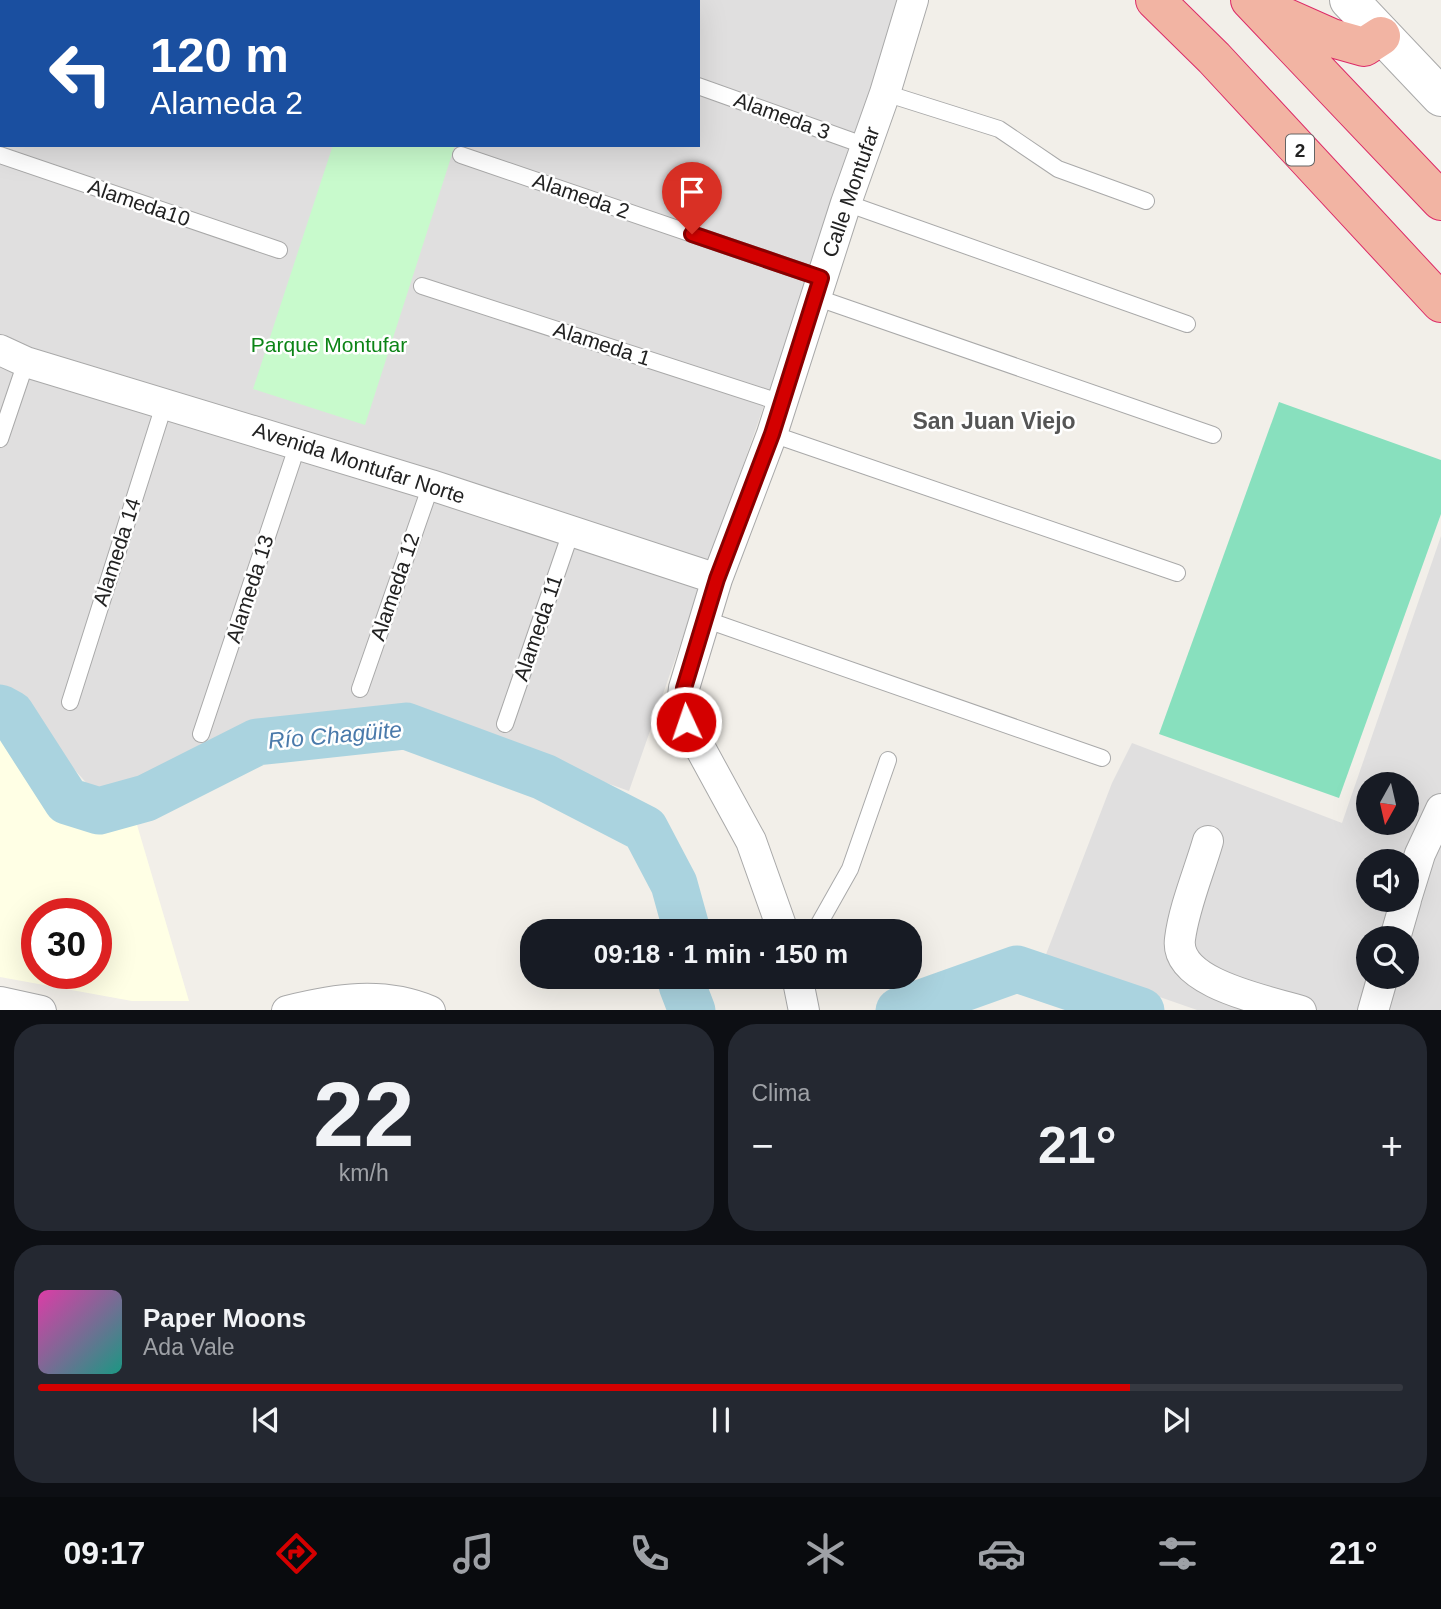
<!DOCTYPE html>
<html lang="es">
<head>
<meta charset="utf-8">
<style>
  :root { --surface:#171b24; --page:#242831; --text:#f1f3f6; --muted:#9ea1a6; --line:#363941; --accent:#d40000 }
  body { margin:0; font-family:Helvetica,sans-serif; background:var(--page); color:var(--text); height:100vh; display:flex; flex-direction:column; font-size:26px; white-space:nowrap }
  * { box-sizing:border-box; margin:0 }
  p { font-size:23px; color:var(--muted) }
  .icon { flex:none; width:38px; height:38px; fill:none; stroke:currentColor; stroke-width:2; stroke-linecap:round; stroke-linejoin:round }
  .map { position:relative; height:1010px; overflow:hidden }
  .details { display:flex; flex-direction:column; gap:14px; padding:14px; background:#0d0f14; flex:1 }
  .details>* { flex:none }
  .top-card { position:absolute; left:0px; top:0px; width:700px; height:147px; box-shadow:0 7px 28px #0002; background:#1a4fa0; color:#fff; overflow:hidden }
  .needle { width:46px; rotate:188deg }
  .buttons { position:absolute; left:1356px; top:772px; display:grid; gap:14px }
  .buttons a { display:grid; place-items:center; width:63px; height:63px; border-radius:50%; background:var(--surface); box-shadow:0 7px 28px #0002; font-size:35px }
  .speed { position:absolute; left:21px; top:898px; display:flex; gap:14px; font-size:35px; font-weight:700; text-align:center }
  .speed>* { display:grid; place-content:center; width:91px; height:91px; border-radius:50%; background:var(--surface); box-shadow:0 7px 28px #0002; line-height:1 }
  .speed .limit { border:10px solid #d22; background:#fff; color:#111 }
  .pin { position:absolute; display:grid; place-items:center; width:60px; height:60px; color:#fff; margin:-72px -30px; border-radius:50% 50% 50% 0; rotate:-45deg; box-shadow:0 0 7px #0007 }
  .pin .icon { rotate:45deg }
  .me { position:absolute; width:77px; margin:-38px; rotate:357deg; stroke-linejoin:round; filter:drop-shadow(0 0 5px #0008) }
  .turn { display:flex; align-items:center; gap:24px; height:147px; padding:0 35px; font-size:32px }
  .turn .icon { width:91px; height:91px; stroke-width:2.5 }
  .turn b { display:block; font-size:49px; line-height:60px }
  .big { font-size:52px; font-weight:800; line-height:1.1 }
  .details .widget { flex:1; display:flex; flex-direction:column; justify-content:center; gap:10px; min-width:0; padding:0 24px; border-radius:28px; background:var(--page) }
  .details .dial { align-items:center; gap:0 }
  .dial b { font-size:91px; line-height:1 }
  .song { display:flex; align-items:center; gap:21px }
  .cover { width:84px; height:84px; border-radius:10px; background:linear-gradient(135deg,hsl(320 70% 55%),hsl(170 70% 35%)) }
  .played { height:7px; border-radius:4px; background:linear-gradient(90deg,var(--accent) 80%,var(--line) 80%) }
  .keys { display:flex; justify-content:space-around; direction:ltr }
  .heat { display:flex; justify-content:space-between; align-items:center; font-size:38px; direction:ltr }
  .details .tiles { flex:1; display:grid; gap:14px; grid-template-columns:1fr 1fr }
  .widget:last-child { grid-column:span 2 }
  .trip { position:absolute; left:520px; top:919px; width:402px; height:70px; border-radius:28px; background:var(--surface); box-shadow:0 7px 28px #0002; font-weight:800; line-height:70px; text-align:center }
  .tabs { display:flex; height:112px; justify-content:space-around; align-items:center; background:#090b0e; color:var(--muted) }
  .tabs .icon { width:49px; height:49px }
  .tabs .current { color:var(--accent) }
  .tabs b { font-size:32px; color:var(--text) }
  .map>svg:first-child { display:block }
  .residential { fill:#e0dfdf; fill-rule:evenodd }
  .education { fill:#ffffe5; fill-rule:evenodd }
  .park { fill:#c8facc }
  .pitch { fill:#88e0be }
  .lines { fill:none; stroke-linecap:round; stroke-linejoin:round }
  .river { stroke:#aad3df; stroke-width:47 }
  .service-casing { stroke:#a9a9a9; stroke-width:18 }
  .minor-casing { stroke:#a9a9a9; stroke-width:32 }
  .tertiary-casing { stroke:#a9a9a9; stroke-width:40 }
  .trunk-casing { stroke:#dc2a67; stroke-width:40 }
  .service { stroke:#fff; stroke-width:16 }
  .minor { stroke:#fff; stroke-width:30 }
  .tertiary { stroke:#fff; stroke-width:38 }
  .trunk { stroke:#f2b4a3; stroke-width:38 }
  .route-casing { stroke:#8a0000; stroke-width:18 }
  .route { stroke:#d40000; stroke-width:12 }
  .labels { text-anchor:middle; stroke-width:5; stroke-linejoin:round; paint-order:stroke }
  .shield { fill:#fff; stroke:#646464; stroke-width:2 }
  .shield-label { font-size:19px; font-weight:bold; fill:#222 }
  .street-label { font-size:21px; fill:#222; stroke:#fff }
  .park-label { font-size:21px; fill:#0c8416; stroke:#fff }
  .neighbourhood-label { font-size:23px; font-weight:bold; fill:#555; stroke:#fff }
  .water-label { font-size:23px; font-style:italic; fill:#4a7aab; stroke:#fff }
</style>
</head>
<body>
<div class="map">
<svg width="1441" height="1011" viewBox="0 0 1441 1011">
  <rect width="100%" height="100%" fill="#f2efe9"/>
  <path class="residential" d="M0,0h906l-277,791 -213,-76 -154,13 -165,67 -97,-110zM2,2h696v143h-696z
    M1441,536v474h-244l-152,-53 67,-174 20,-40 210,80zM1368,784h39v38h-39zM1368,861h39v39h-39zM1368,938h39v38h-39z"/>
  <path class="education" d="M0,729l61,81 38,13 36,-5 54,183h-57l-132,-24zM37,914h59v59h-59z"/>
  <path class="park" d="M381,0h122l-123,2z
    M333,145h122l-90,280 -112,-36z"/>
  <path class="pitch" d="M1279,402l162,58v54l-102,284 -180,-64z"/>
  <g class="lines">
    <path class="river" d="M0,708l11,6 56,87 32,10 47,-13 111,-56 149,-16 138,51 101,52 29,55 13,47
      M683,976l-1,9 10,26
      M899,1011l118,-42 124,42"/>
    <g class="service-casing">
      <path id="service" d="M513,2v-2
        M658,2l1,-2
        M698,86l168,60
        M885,93l114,36 59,40 88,32
        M0,155l279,95
        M461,155l360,123
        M846,203l341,121
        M422,286l360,117
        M815,297l398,138
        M772,434l405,139
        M0,439l26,-77
        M707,620l395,138
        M360,689l71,-204
        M70,702l95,-300
        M505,724l66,-192
        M201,734l97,-290
        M815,931l35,-62 38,-109"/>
    </g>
    <g class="minor-casing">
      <path id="minor" d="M29,2v-2
        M0,90l2,-6
        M0,350l26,12 405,123 286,94
        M1208,841c-9,31 -24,66 -28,98 -6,45 90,62 121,72
        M1407,896l13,-42 21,-45
        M783,931l-32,-90 -65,-119 -4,-18 2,-16 33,-109 55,-145 74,-231 39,-110 28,-93
        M1395,938l11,-38
        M797,976l7,35
        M0,1002l41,9
        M287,1011c48,-12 96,-20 143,0
        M1373,1011l10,-35"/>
    </g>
    <g class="tertiary-casing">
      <path id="tertiary" d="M1349,0l92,97"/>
    </g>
    <g class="trunk-casing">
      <path id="trunk" d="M1155,0l59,58 227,245
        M1250,0l191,201
        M1271,11l61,27 32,9 17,-11"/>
    </g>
    <use href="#service" class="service"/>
    <use href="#minor" class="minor"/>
    <use href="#tertiary" class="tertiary"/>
    <use href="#trunk" class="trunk"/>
  </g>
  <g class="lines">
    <g class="route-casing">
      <path id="route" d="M686,722l-4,-18 2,-16 33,-109 55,-145 49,-156 -129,-44"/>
    </g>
    <use href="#route" class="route"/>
  </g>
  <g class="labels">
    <rect class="shield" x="1286" y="134.5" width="28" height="31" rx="5"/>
    <g class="shield-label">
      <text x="1300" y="157">2</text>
    </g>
    <g class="street-label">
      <text transform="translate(782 116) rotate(20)" y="7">Alameda 3</text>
      <text transform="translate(851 192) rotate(-71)" y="7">Calle Montufar</text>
      <text transform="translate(581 196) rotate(19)" y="7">Alameda 2</text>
      <text transform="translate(139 203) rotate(19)" y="7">Alameda10</text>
      <text transform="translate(602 344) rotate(18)" y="7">Alameda 1</text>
      <text transform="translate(359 463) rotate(18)" y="7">Avenida Montufar Norte</text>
      <text transform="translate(117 552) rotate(-72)" y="7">Alameda 14</text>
      <text transform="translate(395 587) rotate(-71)" y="7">Alameda 12</text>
      <text transform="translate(250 589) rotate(-72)" y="7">Alameda 13</text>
      <text transform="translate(538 628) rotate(-71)" y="7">Alameda 11</text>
    </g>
    <g class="park-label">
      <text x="329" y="352">Parque Montufar</text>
    </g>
    <g class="neighbourhood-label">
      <text x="994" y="429">San Juan Viejo</text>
    </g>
    <g class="water-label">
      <text transform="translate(335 735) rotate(-5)" y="8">Río Chagüite</text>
    </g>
  </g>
</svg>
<div class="buttons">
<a><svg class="needle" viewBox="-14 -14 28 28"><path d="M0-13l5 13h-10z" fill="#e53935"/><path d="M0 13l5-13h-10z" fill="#9ea1a6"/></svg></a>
<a><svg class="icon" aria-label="sound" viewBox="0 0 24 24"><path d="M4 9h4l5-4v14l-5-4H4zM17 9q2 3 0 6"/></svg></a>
<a><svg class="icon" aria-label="search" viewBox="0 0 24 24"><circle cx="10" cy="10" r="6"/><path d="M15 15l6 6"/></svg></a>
</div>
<div class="speed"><div class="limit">30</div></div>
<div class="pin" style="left:692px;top:234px;background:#d93025"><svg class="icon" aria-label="arrive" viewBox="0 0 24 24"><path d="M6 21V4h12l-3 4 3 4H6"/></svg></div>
<svg class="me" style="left:686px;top:722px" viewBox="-20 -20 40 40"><circle r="17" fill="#d40000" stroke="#fff" stroke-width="3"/><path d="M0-11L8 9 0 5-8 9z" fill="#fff"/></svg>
<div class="trip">09:18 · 1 min · 150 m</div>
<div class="top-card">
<div class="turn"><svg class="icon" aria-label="left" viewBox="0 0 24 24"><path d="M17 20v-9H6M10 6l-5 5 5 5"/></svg><div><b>120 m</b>Alameda 2</div></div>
</div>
</div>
<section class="details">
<div class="tiles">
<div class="widget dial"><b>22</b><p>km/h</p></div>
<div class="widget"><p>Clima</p>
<div class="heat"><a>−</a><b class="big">21°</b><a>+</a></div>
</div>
<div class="widget">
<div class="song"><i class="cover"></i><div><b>Paper Moons</b><p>Ada Vale</p></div></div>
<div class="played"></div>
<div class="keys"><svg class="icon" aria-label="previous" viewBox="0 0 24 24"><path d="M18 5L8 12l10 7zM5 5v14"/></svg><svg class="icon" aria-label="pause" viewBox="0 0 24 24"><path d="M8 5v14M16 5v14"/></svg><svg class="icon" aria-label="next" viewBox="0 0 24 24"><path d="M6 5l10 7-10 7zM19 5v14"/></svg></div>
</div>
</div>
</section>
<nav class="tabs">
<b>09:17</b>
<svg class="icon current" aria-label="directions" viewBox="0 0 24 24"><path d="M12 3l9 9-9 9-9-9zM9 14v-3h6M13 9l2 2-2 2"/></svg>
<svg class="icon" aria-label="music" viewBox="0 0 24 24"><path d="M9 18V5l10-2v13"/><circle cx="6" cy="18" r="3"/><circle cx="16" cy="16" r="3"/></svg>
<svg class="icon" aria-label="phone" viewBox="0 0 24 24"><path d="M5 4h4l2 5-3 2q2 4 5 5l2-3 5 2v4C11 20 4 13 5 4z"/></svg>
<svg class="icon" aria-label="climate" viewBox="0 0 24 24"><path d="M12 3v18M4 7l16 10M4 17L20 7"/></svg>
<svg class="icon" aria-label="car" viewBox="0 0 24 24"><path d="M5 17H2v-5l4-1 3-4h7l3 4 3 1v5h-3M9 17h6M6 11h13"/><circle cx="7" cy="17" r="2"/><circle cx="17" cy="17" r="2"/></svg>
<svg class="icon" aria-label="filters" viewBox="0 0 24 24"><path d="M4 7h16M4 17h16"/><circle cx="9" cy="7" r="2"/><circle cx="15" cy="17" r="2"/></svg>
<b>21°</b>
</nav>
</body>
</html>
